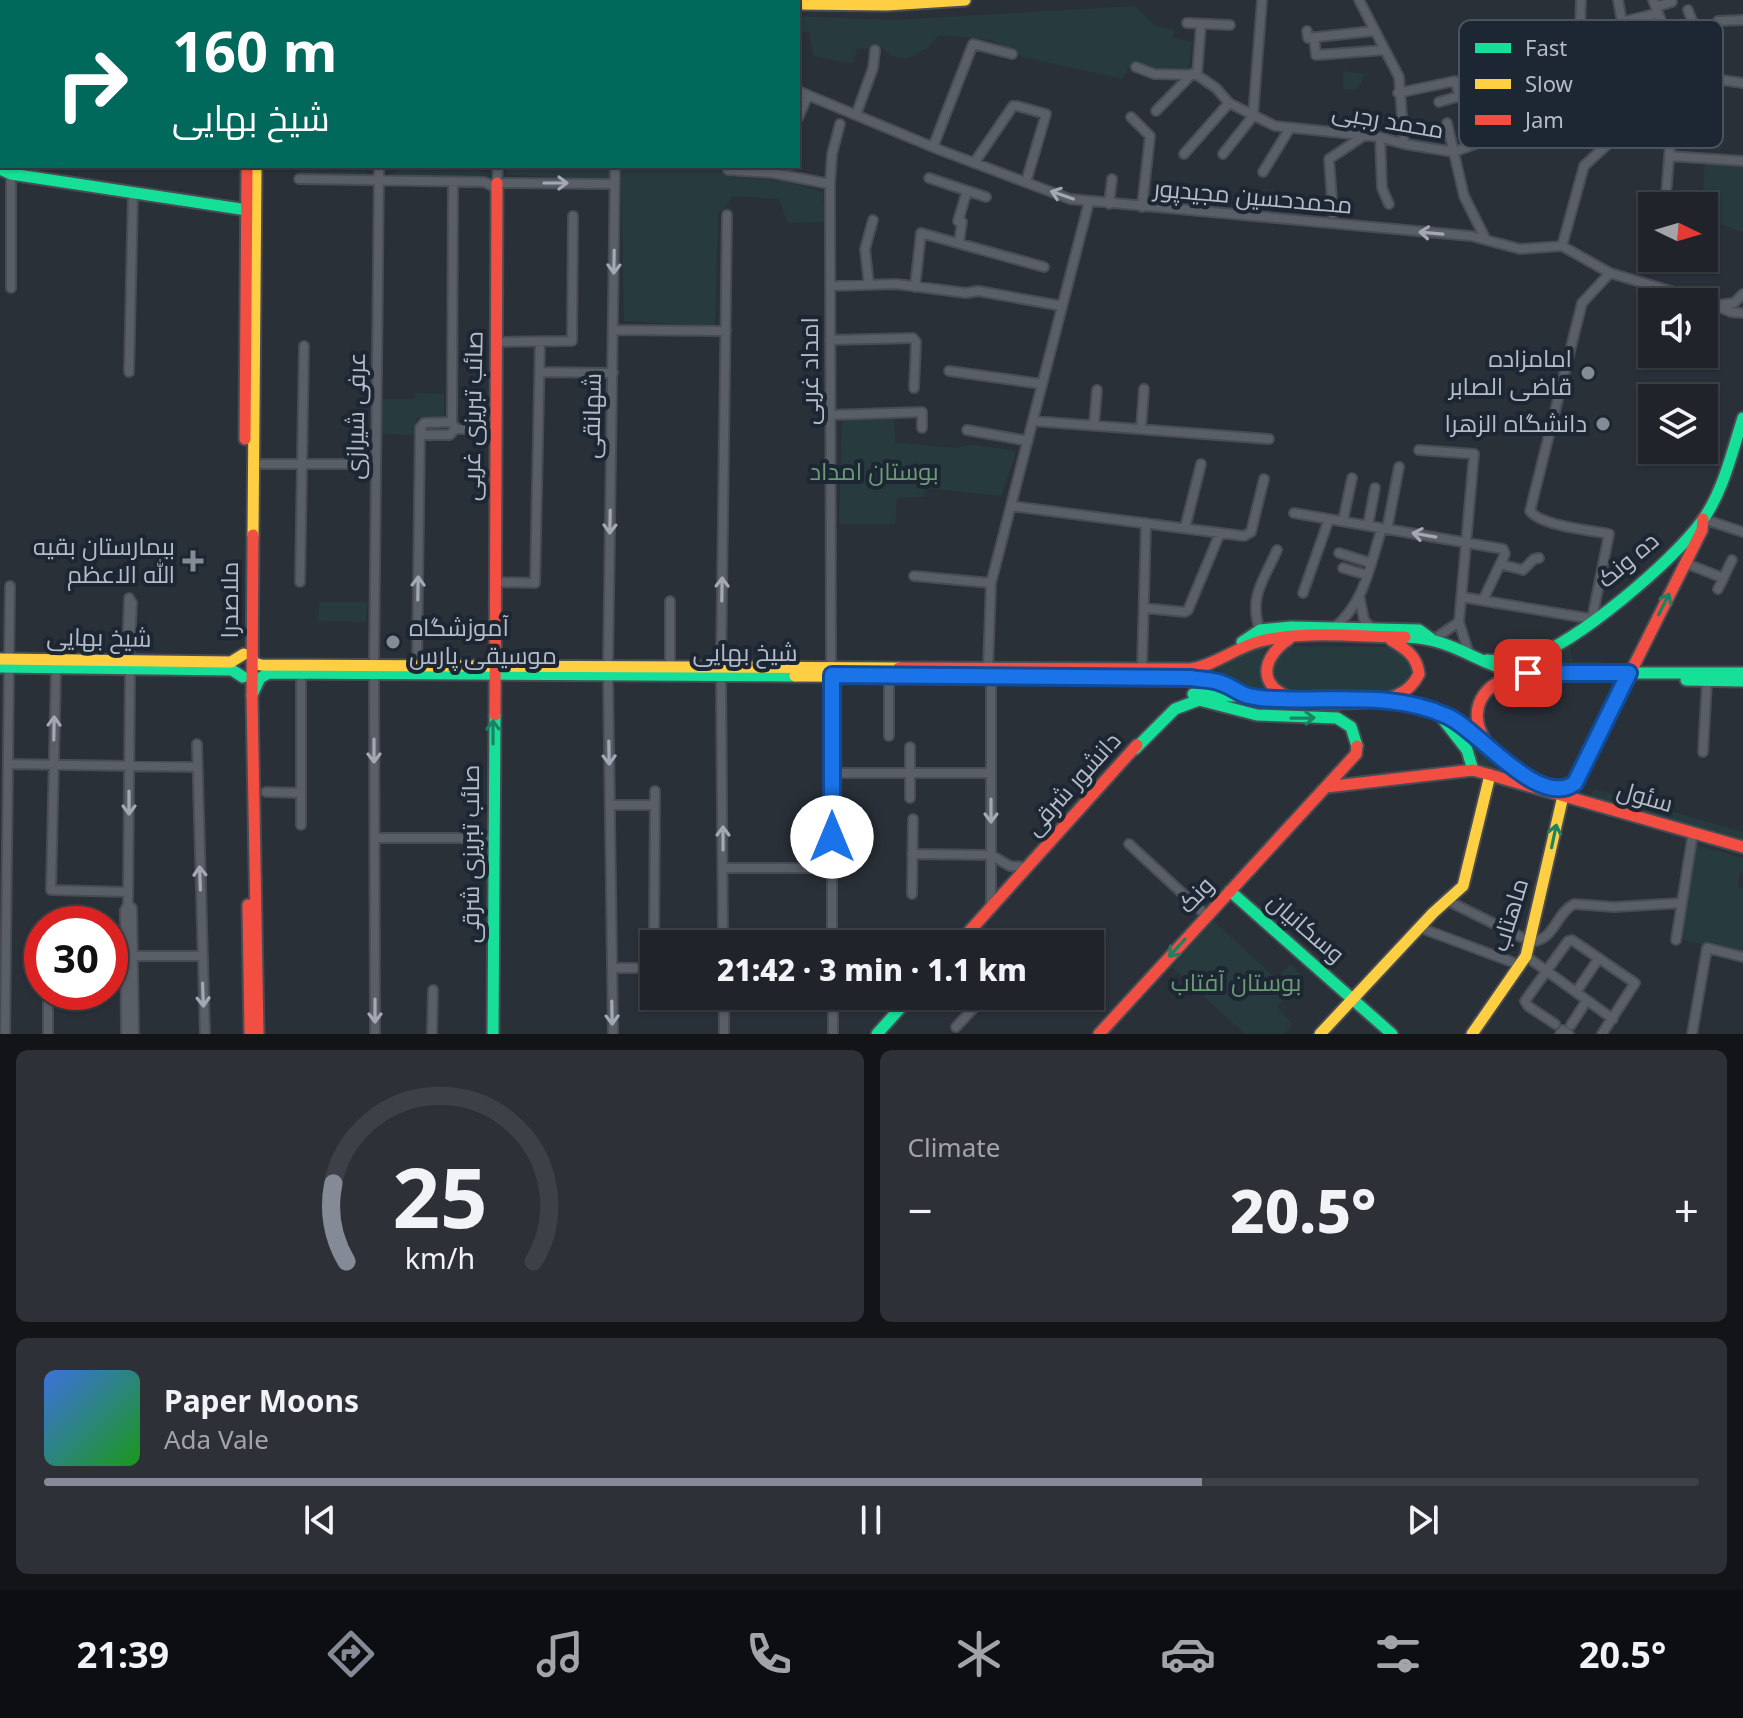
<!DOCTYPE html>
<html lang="en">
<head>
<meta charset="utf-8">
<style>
  :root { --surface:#20242a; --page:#2d3036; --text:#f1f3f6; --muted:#a2a4a8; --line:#3d4147; --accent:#848b96 }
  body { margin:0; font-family:"Noto Sans",Cairo,sans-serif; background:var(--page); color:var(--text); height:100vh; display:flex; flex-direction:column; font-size:30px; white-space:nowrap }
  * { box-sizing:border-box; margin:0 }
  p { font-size:26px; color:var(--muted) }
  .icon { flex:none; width:44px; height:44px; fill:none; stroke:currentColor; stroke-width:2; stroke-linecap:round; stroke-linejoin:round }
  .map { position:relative; height:1034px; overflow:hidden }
  .sheet { display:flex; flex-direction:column; gap:16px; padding:16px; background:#121417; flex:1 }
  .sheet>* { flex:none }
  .guide { position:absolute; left:0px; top:0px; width:800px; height:168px; box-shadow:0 2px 6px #0004,0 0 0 2px var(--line); background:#00695c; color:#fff; overflow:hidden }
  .needle { width:52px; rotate:95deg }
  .buttons { position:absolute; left:1638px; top:192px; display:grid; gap:16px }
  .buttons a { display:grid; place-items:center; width:80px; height:80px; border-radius:0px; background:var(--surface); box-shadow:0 2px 6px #0004,0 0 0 2px var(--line); font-size:40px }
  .speed { position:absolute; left:24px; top:906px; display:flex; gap:16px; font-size:40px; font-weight:700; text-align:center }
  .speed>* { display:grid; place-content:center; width:104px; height:104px; border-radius:50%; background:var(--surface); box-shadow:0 2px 6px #0004,0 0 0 2px var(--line); line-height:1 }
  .speed .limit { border:12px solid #d22; background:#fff; color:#111 }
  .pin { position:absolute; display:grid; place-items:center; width:68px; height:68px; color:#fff; margin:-34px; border-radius:16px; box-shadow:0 4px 12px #0006 }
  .me { position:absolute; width:88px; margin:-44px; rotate:0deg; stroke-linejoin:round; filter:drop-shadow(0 0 6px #0008) }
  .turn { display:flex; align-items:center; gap:28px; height:168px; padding:0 40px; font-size:36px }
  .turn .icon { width:104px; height:104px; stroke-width:2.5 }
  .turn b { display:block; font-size:56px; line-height:68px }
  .big { font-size:60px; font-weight:800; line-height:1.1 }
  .sheet .widget { flex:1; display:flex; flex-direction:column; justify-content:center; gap:12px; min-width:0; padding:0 28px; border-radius:12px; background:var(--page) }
  .sheet .dial { align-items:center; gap:0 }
  .dial svg { height:208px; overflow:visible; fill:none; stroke:var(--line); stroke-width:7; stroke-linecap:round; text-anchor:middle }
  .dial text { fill:var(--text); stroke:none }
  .song { display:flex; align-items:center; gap:24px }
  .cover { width:96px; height:96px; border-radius:12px; background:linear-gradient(135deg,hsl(220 70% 55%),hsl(120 70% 35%)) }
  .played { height:8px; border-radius:4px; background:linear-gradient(90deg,var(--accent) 70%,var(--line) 70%) }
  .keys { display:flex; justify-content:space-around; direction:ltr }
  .heat { display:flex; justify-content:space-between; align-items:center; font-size:44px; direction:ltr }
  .sheet .tiles { flex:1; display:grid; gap:16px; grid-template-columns:1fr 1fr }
  .widget:last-child { grid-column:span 2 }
  .trip { position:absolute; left:640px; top:930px; width:464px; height:80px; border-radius:0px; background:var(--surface); box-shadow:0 2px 6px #0004,0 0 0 2px var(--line); font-weight:800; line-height:80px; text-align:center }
  .menu { display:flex; height:128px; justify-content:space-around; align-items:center; background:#0d0e11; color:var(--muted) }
  .menu .icon { width:56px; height:56px }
  .menu .current { color:var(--accent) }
  .menu b { font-size:36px; color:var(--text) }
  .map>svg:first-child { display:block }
  .green { fill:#273a3e }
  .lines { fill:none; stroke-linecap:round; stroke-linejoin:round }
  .street-casing { stroke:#484c55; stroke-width:12 }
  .fast-casing { stroke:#484c55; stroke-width:15 }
  .slow-casing { stroke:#484c55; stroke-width:15 }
  .jam-casing { stroke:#484c55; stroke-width:15 }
  .street { stroke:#5a5e66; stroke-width:8 }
  .fast { stroke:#16e098; stroke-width:11 }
  .slow { stroke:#ffcf43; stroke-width:11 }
  .jam { stroke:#f24e42; stroke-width:11 }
  .oneway { stroke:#a2a9b5 }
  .oneway2 { stroke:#1a8366 }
  .route-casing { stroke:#114b97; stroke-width:20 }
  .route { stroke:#1a73e8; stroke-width:14 }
  .poi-dot { fill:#848b96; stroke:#1d2633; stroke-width:3 }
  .labels { text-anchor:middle; stroke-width:8; stroke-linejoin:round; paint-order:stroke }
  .street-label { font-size:24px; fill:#b4bcc9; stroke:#1d2633 }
  .poi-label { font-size:24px; fill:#b4bcc9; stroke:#1d2633; text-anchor:end }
  .park-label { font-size:24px; fill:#6b9a76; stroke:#1d2633 }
  .key { fill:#1d2633; stroke:#4a5360; stroke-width:2 }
  .key-label { font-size:22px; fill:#b4bcc9 }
</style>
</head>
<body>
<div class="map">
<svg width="1743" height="1034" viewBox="0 0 1743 1034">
  <rect width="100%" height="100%" fill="#2a3038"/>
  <path class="green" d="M1135,6l19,19 20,5 -2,8 20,4 -4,28 -38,-1 -16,-8 -12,18 -99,-22 -32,-17 -52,-5 -12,13 -21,11 -14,-3 -10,-8 -25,1 -5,15 -39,-8 -4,-23 -11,-2v-15l94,4z
    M1343,71l22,3 -4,10 -6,6 -12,-1z
    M1705,161l38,5v67l-39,-16v-11h-2z
    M507,166h102l2,13 -104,-4z
    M621,166h101l9,11 52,4 40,11 2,30 -37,1 -9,-24 -47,-3 -9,15h-5l-3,115 -91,-5z
    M398,170l81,1 10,3 -1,3 -101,-1z
    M298,171h68l1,2 -2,3h-65z
    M416,393l28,1v23l-28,1 -1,17 -33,-1v-35h33z
    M894,416l1,25 3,2 57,5 15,-4 46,7 -15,45 -76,-8 -1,9 -27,1 -2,26h-56l3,-107z
    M319,602h48l-1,20 -48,-1z
    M1572,642l3,3 -5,4 3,13 29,-1 -1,6 -76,-1 30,-12z
    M1267,645c-11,17 -9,34 6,47l-34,-8 -20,-13 -1,-6 35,-17z
    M1292,646l102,1 16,10 2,18 -7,10 -13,6 -102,-1 -13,-7 -5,-15 3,-13z
    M1449,721l17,12 33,38 -22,-5z
    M1594,789l149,43v10l-154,-42z
    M1694,844l49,14v14h-3l-2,15 5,1v66l-64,-15z
    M1213,920l63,59 14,-15 13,12 -26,31 16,17 -9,10h-39l-73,-67z"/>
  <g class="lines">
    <g class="street-casing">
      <path id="street" d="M433,0l6,2
        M696,0h1
        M1359,0l40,77 5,67
        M1581,0l-1,29 -9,20 34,36
        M1618,0l4,22 36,-9
        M1653,0l29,75
        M13,2v-2
        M69,2v-2
        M120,2v-2
        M380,2v-2
        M496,2v-2
        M538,2l1,-2
        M620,2l1,-2
        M630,2l2,-2
        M1656,7l16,-5
        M1688,10l26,69
        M1718,21l25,-1
        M1187,23l43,2
        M1307,31l1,7 65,-7
        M1314,37l2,18 68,-5
        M1608,42l15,38
        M0,57h2
        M1136,67l18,7 43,1 19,13 13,15 46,23 105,11 24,7 50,8 45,-17 36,-17 32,-9 38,-24 43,-11 24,-1 71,10
        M1197,75l4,-51
        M798,91l142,59 130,49 401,37 49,13 42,-3 48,27 91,27 30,12 12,1
        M1398,93l57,-12 5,15 -21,6
        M1017,106l29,8 -20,68
        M1156,111l36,-37
        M856,115l17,-47 2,-18
        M1253,116l9,-116
        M1131,117l19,19 -8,71
        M798,118l10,-23
        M1535,118l4,-48 4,-12
        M1447,123l17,73 21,42
        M1672,127l10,-51
        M0,130h2
        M1380,137l2,51 7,16
        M933,147l40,-103 39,10
        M1184,154l45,-51
        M1223,154l30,-38
        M1669,156l74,5
        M974,163l39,-57
        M498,166l-1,17 118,1
        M728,166v4l45,3 57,11
        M1263,172l27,-44
        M929,178l57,19
        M299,179l185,3 9,4 4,7
        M1666,195l5,-61
        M1109,204l3,-25
        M1333,214l-4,-55 36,-24
        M959,242l3,-20 -4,-1 9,-30
        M1562,246l22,-80 98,-91
        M869,285l-4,-36 8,-29
        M830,286l66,-2 70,9 12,-2 84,15
        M915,287l6,-54 123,34
        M11,288v-122
        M1718,305l16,-2 9,-9
        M613,330l113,1
        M830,340l83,-2 3,4 -2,46
        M496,342l76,-1 1,-125
        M949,371l93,13
        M129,372l4,-179
        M540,372l73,1
        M830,415l92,-3v16
        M1033,421l236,18
        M452,422l1,-240
        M1094,425l3,-35
        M420,428l4,-5 28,-1 3,7h40
        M420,428l4,7h26l5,-6
        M1141,428l3,-39
        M967,430l61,11
        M1419,450l55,4 -15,168 10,32
        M253,464h123
        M1011,506l233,30 7,-4 13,-53
        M1294,513l209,36 2,5 -22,46
        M1703,519l40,13
        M1343,521l9,-43
        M1368,525l7,-37
        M1185,528l16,-64
        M1387,529l12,-62
        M1339,553l32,10
        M1685,563l38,15
        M1500,564l23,6 11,-11 5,-1
        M1343,568l24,7
        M914,576l77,7
        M300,582l4,-236
        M494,582l41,1 5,-241
        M1718,589l14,-29
        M1303,593l26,-74
        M1462,597l130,22 17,-85c-19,-4 -68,-8 -79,-23l52,-208 28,-30
        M1360,599l4,21 7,8
        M670,601v66
        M1144,608l41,4 3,-2 32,-77
        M1335,627c30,-25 35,-63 47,-99
        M1260,630c-12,-33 4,-50 17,-80
        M1434,639l25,-17
        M9,659l1,-73
        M127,660l2,-62 3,5 -3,57
        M374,666l5,-500
        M417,666l3,-238
        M608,667l7,-501
        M721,667l6,-452
        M831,667l-1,-483 2,-30 8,-30
        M56,668l-5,222 77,2
        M988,668l3,-85 98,-381
        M1142,668l4,-145
        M374,673l1,361
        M608,675l5,359
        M721,675l2,269
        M832,675v269
        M991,677v230
        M889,736v-60
        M197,744l8,290
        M910,747v51
        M1703,752l4,-71
        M8,764l189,3
        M832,773h159
        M266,792l35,1
        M610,805h44
        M301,825v-152
        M375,838h118
        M1129,844l78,72
        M912,854l79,1 19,11 17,1
        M723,868h109
        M912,894l1,-75
        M1448,901l73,36
        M128,905l4,3 2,126
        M1426,930l94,35
        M1676,940l17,-107
        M1531,942c25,-3 24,-28 43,-38l40,3 67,-4
        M654,944l1,-153
        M130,956h72
        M1526,956l87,63
        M612,968h38l4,-3
        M48,992v42
        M1576,992l23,-34
        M724,996v38
        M833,996v38
        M1555,1024l-27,-18 -3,-5 43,-60 4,-1 63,43 -33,51
        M1571,1025l16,-25
        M956,1027l29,-31
        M5,1034l4,-367
        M126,1034l-1,-124 3,-5 2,-236
        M432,1034l1,-44
        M1560,1034l3,-4 6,4
        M1692,1034l15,-86 36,9"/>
    </g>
    <g class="fast-casing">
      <path id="fast" d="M263,0v2
        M762,0l16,2
        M0,169l11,5 236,36
        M1405,637c48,1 70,26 112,36h226
        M1242,642l18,-12 31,-3 128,3 11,8
        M1487,660c14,1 29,3 43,-2 49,-17 141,-95 172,-137 21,-29 30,-69 41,-103
        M0,667l232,3 11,7
        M1686,680l57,1
        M1193,694l102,5
        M252,695l8,-17 9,-5 526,3
        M1388,700c36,6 66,15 93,41
        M1439,714l28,36 6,20
        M1135,749l40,-40 24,-9 58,15 80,3 14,9 6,19
        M1230,891l162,143
        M493,1034l2,-319
        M877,1034l34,-38"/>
    </g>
    <g class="slow-casing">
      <path id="slow" d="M798,4l89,1 78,-5
        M253,535l3,-369
        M252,657l2,6 7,2 638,3
        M0,659l231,3 13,-8
        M795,676l396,2 33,5 16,12
        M1320,1034l113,-121 30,-27 27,-111
        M1472,1034l54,-78 37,-160"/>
    </g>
    <g class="jam-casing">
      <path id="jam" d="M247,0v2
        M245,439l2,-273
        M253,535l-1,160 6,339
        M1289,639c-27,18 -33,47 3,59 21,7 86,7 105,-3 10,-4 17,-11 22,-21 -2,-18 -13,-25 -28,-34
        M899,668l292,1c25,-4 45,-22 70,-28 43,-11 100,-4 144,-4
        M1521,675c-9,3 -21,5 -29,11 -45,38 23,99 65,101 6,0 12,-2 18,-4l127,-253 1,-11
        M495,715l2,-532
        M1326,787l147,-17 270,77
        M248,905l2,129
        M958,944l179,-199
        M1099,1034l257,-280 1,-8"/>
    </g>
    <use href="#street" class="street"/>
    <use href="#fast" class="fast"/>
    <use href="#slow" class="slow"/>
    <use href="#jam" class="jam"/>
  </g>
  <defs><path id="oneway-shaft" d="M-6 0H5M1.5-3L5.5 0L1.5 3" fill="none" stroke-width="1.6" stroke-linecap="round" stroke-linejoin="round" transform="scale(2)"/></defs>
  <g class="oneway">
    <use href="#oneway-shaft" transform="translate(556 183)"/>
    <use href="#oneway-shaft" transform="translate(1062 195) rotate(-161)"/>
    <use href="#oneway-shaft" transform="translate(1431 233) rotate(-175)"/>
    <use href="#oneway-shaft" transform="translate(614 262) rotate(91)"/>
    <use href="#oneway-shaft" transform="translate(610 522) rotate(91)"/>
    <use href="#oneway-shaft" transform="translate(1424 535) rotate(-170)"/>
    <use href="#oneway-shaft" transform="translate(418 588) rotate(-89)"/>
    <use href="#oneway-shaft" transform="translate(722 589) rotate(-89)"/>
    <use href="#oneway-shaft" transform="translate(54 728) rotate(-89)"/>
    <use href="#oneway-shaft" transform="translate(374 751) rotate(90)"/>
    <use href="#oneway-shaft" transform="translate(609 753) rotate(89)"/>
    <use href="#oneway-shaft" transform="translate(129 803) rotate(90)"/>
    <use href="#oneway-shaft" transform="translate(991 811) rotate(90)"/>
    <use href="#oneway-shaft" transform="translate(723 838) rotate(-90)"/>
    <use href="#oneway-shaft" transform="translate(200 878) rotate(-92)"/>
    <use href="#oneway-shaft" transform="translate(203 995) rotate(88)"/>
    <use href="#oneway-shaft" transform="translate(375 1011) rotate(90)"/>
    <use href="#oneway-shaft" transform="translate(612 1013) rotate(89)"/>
  </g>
  <g class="oneway2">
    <use href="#oneway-shaft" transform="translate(1664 604) rotate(-63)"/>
    <use href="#oneway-shaft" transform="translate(1303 718) rotate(-1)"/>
    <use href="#oneway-shaft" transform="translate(493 732) rotate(-90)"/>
    <use href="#oneway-shaft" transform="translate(1554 836) rotate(-78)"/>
    <use href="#oneway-shaft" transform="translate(1177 948) rotate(132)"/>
  </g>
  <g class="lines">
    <g class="route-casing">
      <path id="route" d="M832,837v-162l359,3c10,2 21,1 30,5 18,6 15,12 39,15 62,6 128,-9 187,18 31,13 92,94 128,67l54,-110h-101"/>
    </g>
    <use href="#route" class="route"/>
  </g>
  <g class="poi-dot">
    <circle cx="1588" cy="373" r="8"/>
    <circle cx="1603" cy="424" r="8"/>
    <path d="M189 549h8v8h8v8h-8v8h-8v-8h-8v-8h8z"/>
    <circle cx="393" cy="642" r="8"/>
  </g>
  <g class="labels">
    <g class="street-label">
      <text transform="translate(1388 121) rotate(10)" y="8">محمد رجبی</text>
      <text transform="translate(1253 197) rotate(5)" y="8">محمدحسین مجیدپور</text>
      <text transform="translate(810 371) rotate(-90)" y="8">امداد غربی</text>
      <text transform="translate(356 416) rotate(-89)" y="8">عرفی شیرازی</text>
      <text transform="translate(473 416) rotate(-89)" y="8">صائب تبریزی غربی</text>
      <text transform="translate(592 416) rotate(-89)" y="8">شهانقی</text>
      <text transform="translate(1628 560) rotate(-40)" y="8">ده ونک</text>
      <text transform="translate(230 600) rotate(-90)" y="8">ملاصدرا</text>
      <text transform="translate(99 638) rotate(1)" y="8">شیخ بهایی</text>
      <text x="745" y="661">شیخ بهایی</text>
      <text transform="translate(1073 784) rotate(-48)" y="8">دانشور شرقی</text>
      <text transform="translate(1645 797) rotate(16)" y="8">سئول</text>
      <text transform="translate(471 854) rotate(-90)" y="8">صائب تبریزی شرقی</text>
      <text transform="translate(1196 895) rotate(-47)" y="8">ونک</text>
      <text transform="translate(1510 915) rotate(-73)" y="8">ماهتاب</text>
      <text transform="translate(1306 928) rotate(41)" y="8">وسکانیان</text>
    </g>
    <g class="poi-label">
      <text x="1572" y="367">امامزاده<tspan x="1572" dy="28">قاضی الصابر</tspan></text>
      <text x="1587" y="432">دانشگاه الزهرا</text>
      <text x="175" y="555">بیمارستان بقیه<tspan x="175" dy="28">الله الاعظم</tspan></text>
      <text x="409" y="636" text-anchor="start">آموزشگاه<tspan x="409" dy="28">موسیقی پارس</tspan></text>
    </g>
    <g class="park-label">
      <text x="874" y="480">بوستان امداد</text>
      <text x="1236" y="991">بوستان آفتاب</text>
    </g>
  </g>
  <rect x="1459" y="20" width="264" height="128" rx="12" class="key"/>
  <rect x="1475" y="43" width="36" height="10" fill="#16e098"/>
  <rect x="1475" y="79" width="36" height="10" fill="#ffcf43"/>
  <rect x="1475" y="115" width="36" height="10" fill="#f24e42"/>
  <g class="key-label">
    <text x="1525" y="56">Fast</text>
    <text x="1525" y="92">Slow</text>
    <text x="1525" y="128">Jam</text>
  </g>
</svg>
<div class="buttons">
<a><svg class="needle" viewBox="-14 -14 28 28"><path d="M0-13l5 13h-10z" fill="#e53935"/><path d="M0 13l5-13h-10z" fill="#a2a4a8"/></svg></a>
<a><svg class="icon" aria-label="sound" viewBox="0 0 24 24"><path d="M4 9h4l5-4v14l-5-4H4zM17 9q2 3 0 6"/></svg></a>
<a><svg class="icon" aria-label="layers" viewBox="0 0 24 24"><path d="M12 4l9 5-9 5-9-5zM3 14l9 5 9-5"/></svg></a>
</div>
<div class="speed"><div class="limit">30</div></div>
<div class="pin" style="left:1528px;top:673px;background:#d93025"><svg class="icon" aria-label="arrive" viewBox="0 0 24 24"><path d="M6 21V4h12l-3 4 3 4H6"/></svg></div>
<svg class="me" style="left:832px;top:837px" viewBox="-20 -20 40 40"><circle r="19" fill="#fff"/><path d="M0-13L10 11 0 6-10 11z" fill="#1a73e8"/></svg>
<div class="trip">21:42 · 3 min · 1.1 km</div>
<div class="guide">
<div class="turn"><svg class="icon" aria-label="right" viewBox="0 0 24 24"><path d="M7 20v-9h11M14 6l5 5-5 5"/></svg><div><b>160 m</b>شیخ بهایی</div></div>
</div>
</div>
<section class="sheet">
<div class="tiles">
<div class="widget dial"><svg viewBox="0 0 100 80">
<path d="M14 69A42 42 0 1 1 86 69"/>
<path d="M14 69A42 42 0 0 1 9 39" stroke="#848b96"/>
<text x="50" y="56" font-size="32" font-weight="700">25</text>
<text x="50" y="72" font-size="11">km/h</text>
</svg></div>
<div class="widget"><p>Climate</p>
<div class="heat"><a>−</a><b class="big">20.5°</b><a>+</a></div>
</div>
<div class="widget">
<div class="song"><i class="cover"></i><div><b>Paper Moons</b><p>Ada Vale</p></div></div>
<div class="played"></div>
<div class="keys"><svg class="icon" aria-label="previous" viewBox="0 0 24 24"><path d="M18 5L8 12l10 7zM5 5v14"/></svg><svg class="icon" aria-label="pause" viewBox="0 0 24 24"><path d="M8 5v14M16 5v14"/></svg><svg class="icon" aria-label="next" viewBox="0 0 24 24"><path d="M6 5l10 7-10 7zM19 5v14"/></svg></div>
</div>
</div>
</section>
<nav class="menu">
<b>21:39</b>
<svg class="icon current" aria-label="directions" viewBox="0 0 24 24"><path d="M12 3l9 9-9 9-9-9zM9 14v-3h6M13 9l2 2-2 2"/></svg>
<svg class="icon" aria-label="music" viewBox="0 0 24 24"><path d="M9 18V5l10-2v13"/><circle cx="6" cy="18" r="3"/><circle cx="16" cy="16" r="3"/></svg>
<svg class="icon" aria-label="phone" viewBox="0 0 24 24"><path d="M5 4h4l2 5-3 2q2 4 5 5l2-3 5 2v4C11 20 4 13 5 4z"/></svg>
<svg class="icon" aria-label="climate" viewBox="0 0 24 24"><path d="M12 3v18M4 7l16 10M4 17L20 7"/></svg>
<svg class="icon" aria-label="car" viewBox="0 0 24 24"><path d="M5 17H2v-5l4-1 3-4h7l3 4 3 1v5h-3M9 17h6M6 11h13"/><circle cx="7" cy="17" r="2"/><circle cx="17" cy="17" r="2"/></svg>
<svg class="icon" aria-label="filters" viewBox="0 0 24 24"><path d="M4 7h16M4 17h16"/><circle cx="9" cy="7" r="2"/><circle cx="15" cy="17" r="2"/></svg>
<b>20.5°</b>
</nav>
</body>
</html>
